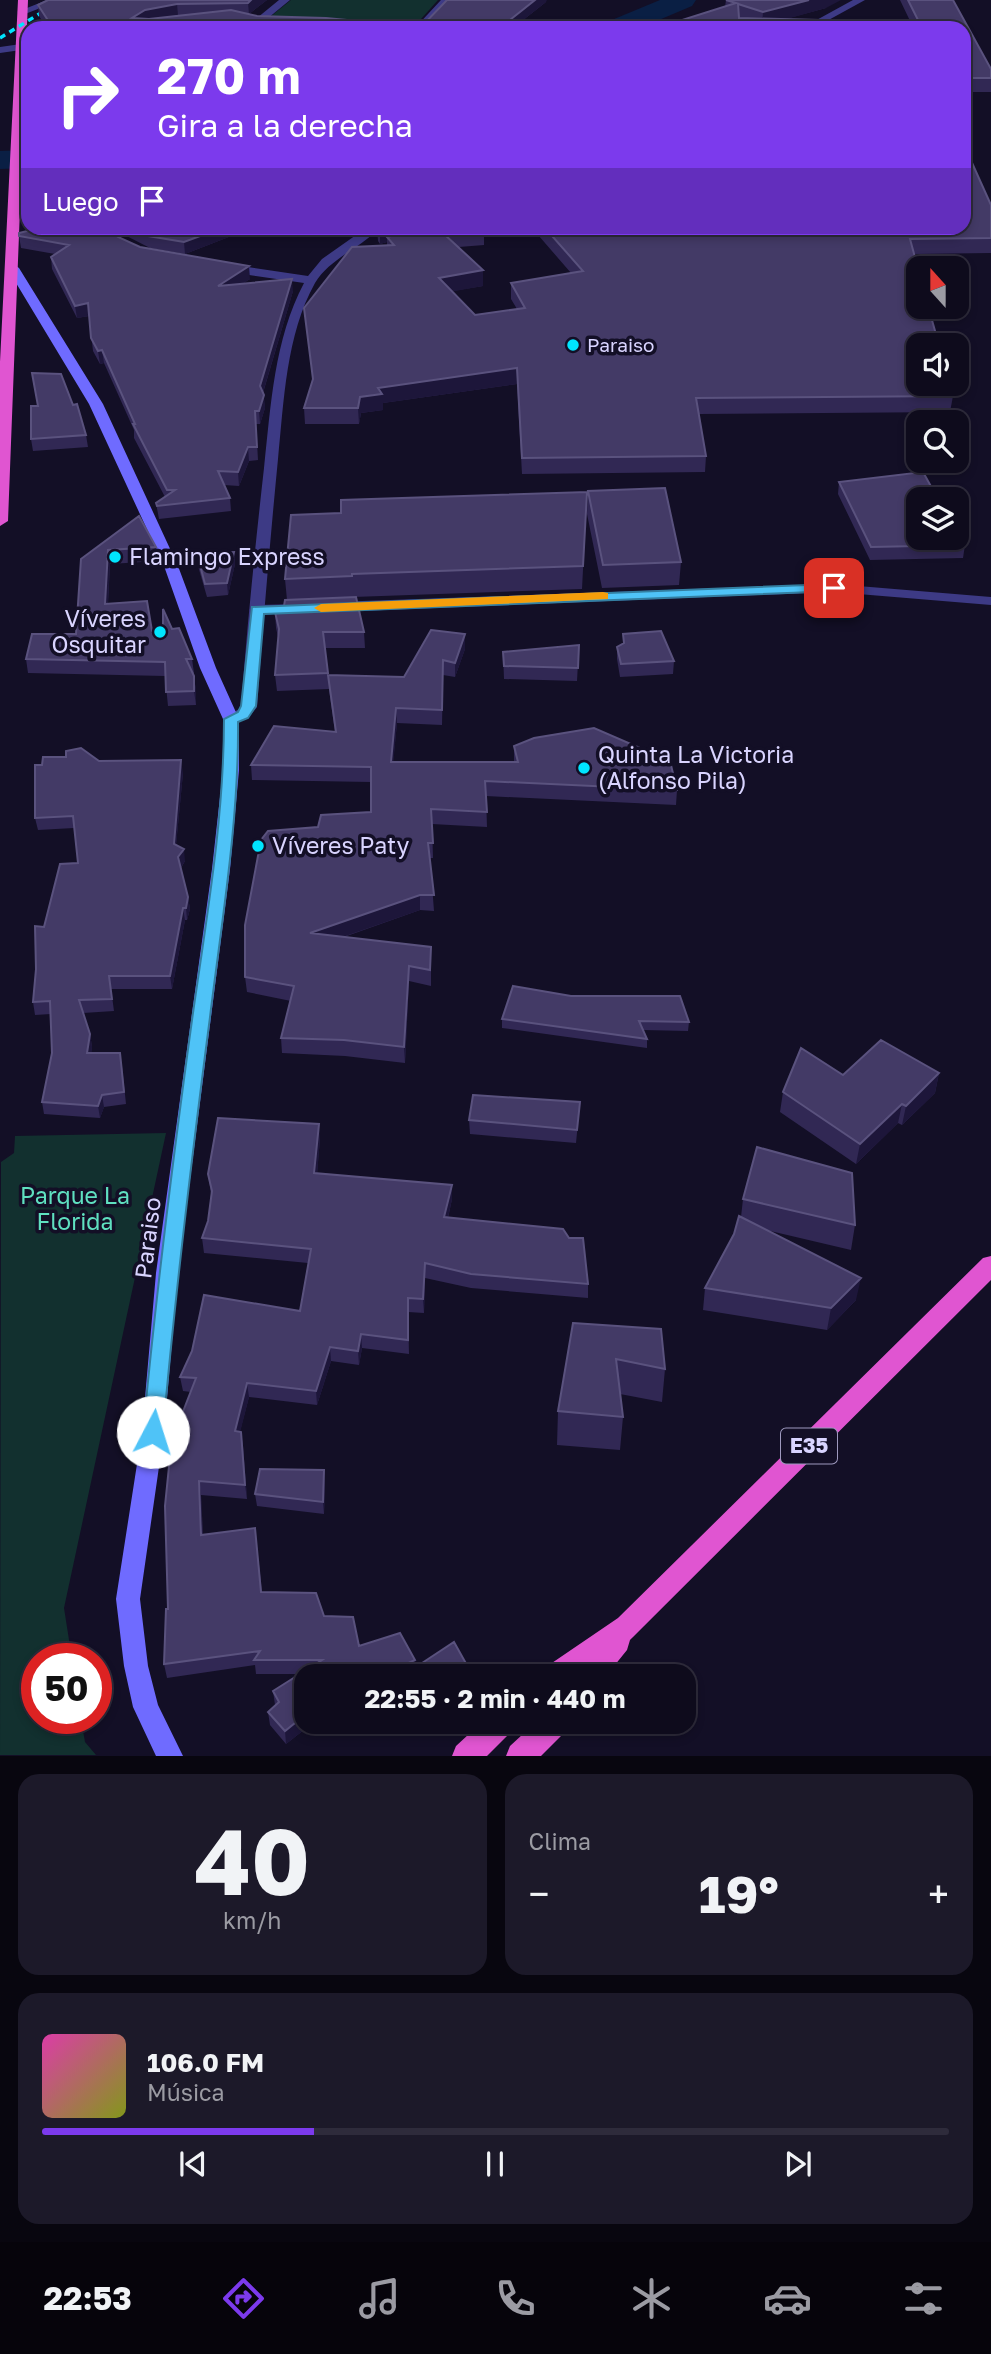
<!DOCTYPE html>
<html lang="es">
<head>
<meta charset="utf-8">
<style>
  :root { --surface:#0e0b1c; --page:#1c1929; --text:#f1f3f6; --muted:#9b9ba3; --line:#2e2b3b; --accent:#7c3aed }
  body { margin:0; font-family:"Golos Text",sans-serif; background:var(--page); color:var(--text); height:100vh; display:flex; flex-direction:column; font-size:26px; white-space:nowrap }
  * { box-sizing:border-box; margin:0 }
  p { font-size:23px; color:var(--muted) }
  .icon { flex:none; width:38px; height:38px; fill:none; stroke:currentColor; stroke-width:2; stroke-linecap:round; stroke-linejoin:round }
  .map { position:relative; height:1756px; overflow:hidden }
  .side { display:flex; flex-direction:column; gap:18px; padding:18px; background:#08060f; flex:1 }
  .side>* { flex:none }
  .hud { position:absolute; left:21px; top:21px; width:950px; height:214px; border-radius:21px; box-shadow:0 4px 10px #0003,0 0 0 2px var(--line); background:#7c3aed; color:#fff; overflow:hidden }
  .needle { width:46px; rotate:339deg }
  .tools { position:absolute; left:906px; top:256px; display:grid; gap:14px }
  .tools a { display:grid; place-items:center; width:63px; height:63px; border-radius:14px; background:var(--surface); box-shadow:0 4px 10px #0003,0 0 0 2px var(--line); font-size:35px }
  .speed { position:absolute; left:21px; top:1643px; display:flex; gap:14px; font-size:35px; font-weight:700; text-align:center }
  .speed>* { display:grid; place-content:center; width:91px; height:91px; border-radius:50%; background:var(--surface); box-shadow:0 4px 10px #0003,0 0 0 2px var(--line); line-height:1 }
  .speed .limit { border:10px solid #d22; background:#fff; color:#111 }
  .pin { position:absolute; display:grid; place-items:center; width:60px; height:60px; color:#fff; margin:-30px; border-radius:14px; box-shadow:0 4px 10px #0006 }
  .me { position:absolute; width:77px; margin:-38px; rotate:5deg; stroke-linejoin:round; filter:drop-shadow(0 0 5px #0008) }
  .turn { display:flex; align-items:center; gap:24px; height:147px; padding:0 21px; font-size:32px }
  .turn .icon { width:91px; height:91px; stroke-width:2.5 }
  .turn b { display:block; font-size:49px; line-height:60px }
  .then { display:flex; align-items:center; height:66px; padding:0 21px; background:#0003; gap:14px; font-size:26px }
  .big { font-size:52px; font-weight:700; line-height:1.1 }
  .side .widget { flex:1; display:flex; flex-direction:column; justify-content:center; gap:10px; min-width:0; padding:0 24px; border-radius:21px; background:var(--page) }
  .side .dial { align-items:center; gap:0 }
  .dial b { font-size:91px; line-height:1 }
  .song { display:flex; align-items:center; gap:21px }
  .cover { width:84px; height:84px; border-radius:10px; background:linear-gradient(135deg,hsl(320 70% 55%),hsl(70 70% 35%)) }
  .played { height:7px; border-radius:4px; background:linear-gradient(90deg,var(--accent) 30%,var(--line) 30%) }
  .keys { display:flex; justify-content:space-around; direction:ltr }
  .heat { display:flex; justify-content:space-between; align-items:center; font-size:38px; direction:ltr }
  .side .tiles { flex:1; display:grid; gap:18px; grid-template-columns:1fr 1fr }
  .widget:last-child { grid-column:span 2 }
  .trip { position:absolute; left:294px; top:1664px; width:402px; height:70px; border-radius:21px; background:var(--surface); box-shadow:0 4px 10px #0003,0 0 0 2px var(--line); font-weight:700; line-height:70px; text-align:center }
  .menu { display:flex; height:112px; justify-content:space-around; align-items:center; background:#06040b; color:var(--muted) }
  .menu .icon { width:49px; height:49px }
  .menu .on { color:var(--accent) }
  .menu b { font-size:32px; color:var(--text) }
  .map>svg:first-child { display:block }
  .green { fill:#12302f }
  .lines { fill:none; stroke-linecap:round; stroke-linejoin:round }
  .river { fill:#0a1f44; fill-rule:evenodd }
  .minor { fill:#3d3a85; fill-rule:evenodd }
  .tertiary { fill:#3d3a85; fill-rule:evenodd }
  .secondary { fill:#6f6bff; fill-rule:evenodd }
  .trunk { fill:#e055d1; fill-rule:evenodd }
  .rail { stroke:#00e5ff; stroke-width:3.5; stroke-dasharray:6 5; stroke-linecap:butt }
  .wall { fill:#312854 }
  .shaded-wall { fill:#1d163a }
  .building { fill:#433a66; stroke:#5a527e; stroke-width:2 }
  .route { fill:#4fc3f7; stroke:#337fa1; stroke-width:2 }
  .slow { fill:#f59e0b }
  .poi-dot { fill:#00e5ff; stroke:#130f26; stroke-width:2.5 }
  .labels { text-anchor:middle; stroke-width:7; stroke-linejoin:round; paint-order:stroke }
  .far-poi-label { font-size:19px; fill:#d9d4ff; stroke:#130f26; text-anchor:start }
  .shield { fill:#130f26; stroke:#9e99be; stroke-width:2 }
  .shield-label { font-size:21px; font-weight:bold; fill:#d9d4ff }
  .poi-label { font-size:23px; fill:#d9d4ff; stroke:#130f26; text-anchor:start }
  .park-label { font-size:23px; fill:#5fe0c0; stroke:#130f26 }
  .street-label { font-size:23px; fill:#d9d4ff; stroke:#130f26 }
</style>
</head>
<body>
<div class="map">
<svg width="991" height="1756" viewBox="0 0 991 1756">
  <rect width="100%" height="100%" fill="#130f26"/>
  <path class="green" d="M291,0h147l-25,28 -143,-11z
    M166,1133l-102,475 8,51h-35v59l44,1 4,23 11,13h-96l1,-593 13,-9 1,-17z"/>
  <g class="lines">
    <path class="river" d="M660,0h36l-4,6 -52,22h-37l4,-6z
      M28,150v18l-28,1v-18z"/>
    <path class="minor" d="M47,0h14l-36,14 -8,-2z
      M834,584l157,13v8l-157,-13 -500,20 -8,-5 8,-5z
      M302,604l8,5 -3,3 -50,3 -8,-5 8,-5z"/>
    <path class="tertiary" d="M279,0h11l-34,28h-11z
      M441,0h10l-26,28h-10z
      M853,0h12l-51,28h-12z
      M28,43v6l-28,4v-6z
      M366,228h13c-19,21 -49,30 -64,55 -29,52 -31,118 -37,176 -8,82 -15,165 -21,248 -8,11 -18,19 -32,15l-2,-3c4,-7 13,-6 18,-12 6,-80 14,-159 23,-239 7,-63 10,-128 40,-185l-76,-11 -6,-4 6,-4 80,12 14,-17z"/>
    <path class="secondary" d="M13,264l6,4 84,136 75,162 38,102 23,51v51l-9,99 -52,404 -14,159 -24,167 8,67 10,39 25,51h-27l-23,-49 -9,-41 -8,-67 26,-167 14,-159 56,-404 11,-99v-51l-23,-51 -36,-102 -75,-162 -82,-136z"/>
    <path class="trunk" d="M18,0h10l-20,521 -8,5v-164z
      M991,1256v24l-361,360 -3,10 -21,26h-63l3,-9 72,-49 365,-360z
      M482,1722h34l-4,9 -25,25h-35l4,-10z
      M536,1722h28l2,4 -4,9 -21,21h-35l4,-10z"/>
    <path class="rail" d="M0,38l62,-38"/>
  </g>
  <path class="wall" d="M267,0l-18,14h-3l11,2 164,11 125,-25 -33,26h-466l-8,-12 -1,-11z
    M726,0l100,8 -41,11 127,6 -12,-25h53l38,69v23h-27v-64h-283l1,-8 43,-13z
    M991,205v48l-77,1 39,142 -3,16 -252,2 8,42 -1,16 -183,2 -5,-90 -134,19v7l-22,3 -2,11h-54l-1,-16 9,-27 -9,-73 83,-62v-4l-7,2 -2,-3 -1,-13h130l-23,4v13l-25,2 24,23v16l-31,5 23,24 42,-6 -6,-10v-16l60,-10 -39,-45h125l3,3z
    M111,228h128v5l-54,21 -35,-6z
    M19,236l99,1 22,10 110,32 -8,5 51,7 -30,102 2,15 -5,16h-4l2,36 -9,1 -10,25 -15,-1 6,13 1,13 -72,8 -3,-16 9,-6 -31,-59v-8l-30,-67 -4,1 -7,-13 -4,-35 -12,2 -25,-49 -1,-12 4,-3 -34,-6z
    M73,405l13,30 2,12 -55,4 -2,-12z
    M839,482l126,63 -2,13 -93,2 -32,-66z
    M588,491l93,71 -2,23 -77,3 -15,-74z
    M587,492l-5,97 -229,8 11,35 1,16h-40l3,27 76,2 61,-43v15l-10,28 -12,-2 -1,50 -45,-2 -4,39h121v-16l163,44 -1,15 -190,-9 1,31 -55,-3 1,34h-3l4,53 -14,-1 -76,27 87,10v39l-22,-5 -4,82 -60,-7 -63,-3 -1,-15 10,-37 -44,-9 -2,-15 73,-150 53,-15v-30l-119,-2 -1,-15 84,-33 -6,-43 -52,2 -2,-16 3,-38 -2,-9 -1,-16 9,-6 3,-6 -2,-21 56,-66z
    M139,516l17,31 2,14 -48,3 -2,40 44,27 20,-2 20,30 2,14h-1l3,17v15l-28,1 -3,-30 -137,-3 -2,-14 50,-25 5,-75z
    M234,552l1,12 -7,31 -21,2 -9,-31 -1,-12z
    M623,634l51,27 -1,13 -53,3 -3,-18v-12l6,-3z
    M579,645l-2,36 -73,-2 -1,-27z
    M99,761l84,12 -7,72 9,16 -4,7 7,29 2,12 -3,11h-2l-13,69h-61l3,22 -31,2 7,21 2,13 -1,6 31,13 4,38 -22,3 -4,11 -56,-4 -2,-12 10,-49 -1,-39 -16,1 -2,-13 11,-75 34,-64 -4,-35 -36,2 -3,-12z
    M502,1019l187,3 -1,9 -45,-1 4,9v9l-145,-20z
    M939,1073l-4,20 -33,32 -4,-2 -42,41 -76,-52 3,-20 60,-17z
    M580,1102l-4,41 -106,-9 -1,-14z
    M320,1138l-3,36 135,11v14l-4,19 140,66v14l-117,-10 -46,-10 -1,35 -16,-1 1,42 -47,-6 -3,17 -28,-4 -14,44 -68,-8 -9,34 1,1 2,14 4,53 -46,-4 2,40 52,-7 7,64 62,24 35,30 56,14 1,7 57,9h-56l-1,-3 -110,3v46h8l-28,22 -16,-19 -2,-13 7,-7 -2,-14 28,-17h-45l-1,-9 -88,13 -3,-14 4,-55 9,-182 14,-35 -8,-1 -3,-14 120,-66 8,-48 -104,-10 -2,-15 6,-17 3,-27 -3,-20z
    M743,1199l112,26 -4,25 -85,-20 90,70 -29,30 -124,-20 2,-22 29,-54 7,-17z
    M573,1323l92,46 -3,33 -42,-8 3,23 -3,33 -63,-5 1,-34z
    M325,1483l-1,31 -67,-8 -2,-12z"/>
  <path class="shaded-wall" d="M251,0h16l-18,14 -1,-11z
    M535,0h12l-1,2 -33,26h-11l4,-5z
    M809,0h32l-15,8 -64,18 1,-14z
    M177,4l1,11 -31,6 -15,-3 13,-8z
    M222,228h17v5l-54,21 -1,-12z
    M384,228h58l-55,9v5l-7,2v-15z
    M473,228h34l-23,4v-2z
    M249,266l1,13 -31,20 -1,-13z
    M483,270v16l-44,8v-16z
    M292,279l1,12 -32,108 -1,-13z
    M88,303l1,13 -12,2 -2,-12z
    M102,350l2,13 -4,1 -2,-13z
    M517,368v16l-134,19v7l-22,3 -2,11 -1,-16 2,-11 18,-9z
    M264,395l1,13 -5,16 -1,-13z
    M248,447l1,14 -10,25 -1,-14z
    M108,550l2,14 -3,54 -2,-14z
    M234,552l1,12 -7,31 -1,-12z
    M465,634v15l-10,28v-14z
    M194,676l2,14v15l-2,-14z
    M396,708l1,15 -5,54 -1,-15z
    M181,760l2,13 -8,83 -1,-12z
    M184,849l1,12 -5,8 -2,-12z
    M420,895v15l-109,38 -1,-15z
    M188,897l2,12 -3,11 -1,-12z
    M183,908l2,12 -13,69 -2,-13z
    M409,966v15l-4,82 -1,-16z
    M90,1034l2,13 -2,19 -3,-13z
    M939,1073l-4,20 -33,32 4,-19z
    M102,1095l2,12 -4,11 -2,-12z
    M902,1104l-4,19 -42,41 4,-20z
    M319,1124l1,14 -4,50 -2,-15z
    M452,1185v14l-7,32 -1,-14z
    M425,1263v15l-1,35 -1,-14z
    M861,1278l-5,22 -29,30 4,-22z
    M361,1334l1,14 -3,17 -1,-14z
    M330,1347l1,14 -14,44 -1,-14z
    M247,1383l2,14 -12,48 -2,-14z
    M241,1432l2,14 4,53 -2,-14z
    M324,1470l1,13 -1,31 -1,-12z
    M199,1481l2,14 2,54 -2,-14z
    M415,1660l1,13 -7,3h-28z
    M306,1714v8h8l-28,22 -1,-13z"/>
  <path class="building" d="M48,0h203l-3,3 -71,1 -32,6 -13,8 17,1 82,-9 26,6 69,2 95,9 26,-27h88l-29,23 -4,5h-445l-6,-3 -13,-20z
    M726,0h83l-46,12 -25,-8 1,14 159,4 24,6 -14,-28h45l38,69v9h-27v-50h-260l-22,-8 54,-17z
    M964,145l27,60v33l-81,1 9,33v34h9l11,39h-20v38h30l4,13 -257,2 10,58 -184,2 -5,-90 -139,20 4,6 -22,3 -2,11h-54l9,-29 -9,-71 48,-61 42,-2 -7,-8 36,-9h58l3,2 -40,4 39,36 -44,8 36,37 50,-7 -14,-25 72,-12 -38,-43h112l3,3 22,-3h282z
    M39,228h66l13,9 22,10 109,19 -31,20 74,-7 -32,107 4,9 -5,16h-4l2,36h-9l-10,25 -20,-1 12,27 -73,8 -1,-3 19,-13h-8l-34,-66h2l-33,-74 -4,1 -7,-13 -3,-35 -13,3 -24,-49 18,-12 -50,-9v-3z
    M132,228h90l-38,14 -36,-6z
    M32,373l29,1 12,31 4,-1 9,31 -55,4v-33h7z
    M923,472l15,27h-19v38h38v-5l8,13 -94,2 -32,-65z
    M665,488l16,74 -78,3 -15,-74z
    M587,492l-4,74 -231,8v2l-67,3 6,-64 50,-2v-13z
    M139,516l17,31 -48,3 -3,54 42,-3 5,30 11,-1v-21l9,20 7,-1 13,31h-6l8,17v15l-28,1 -1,-30 -139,-3 6,-25h44l5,-75z
    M234,552l-7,31 -22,1 -8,-30z
    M356,597l8,35h-41l5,41 -53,2 4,-46 -4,-17 9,-6 1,-6z
    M431,630l34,4 -10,29 -12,-3 -1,50 -46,-2 -5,54h127l-4,-16 20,-8 60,-10 76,33 7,29 -192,-9 2,31 -56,-3 2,34h-5l6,52h-14l-110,38 121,14 -1,23 -21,-4 -5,81 -60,-7 -63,-2 13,-52 -49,-9v-52l16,-85 7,-9 50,-4 3,-12 50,-3v-45l-120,-2 23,-39 62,6 -8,-57 76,2z
    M661,631l13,30 -53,3 -4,-17 7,-4 -1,-9z
    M579,645l-1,23 -74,-2 -1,-14z
    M81,748l18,13 82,-1 -7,84 10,5 -6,8 10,40 -2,11h-3l-13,68h-61l3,23 -33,1 11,34 -3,19h33l4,39 -22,3 -4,11 -56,-4 10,-49 -2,-52 -17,1 3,-33 -1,-43 9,1 16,-63 18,-1 -5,-47 -38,2v-53h7l1,-8h23v-6z
    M513,986l58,10h109l9,26 -50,-1 8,18 -145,-20z
    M881,1040l58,33 -33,33 -4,-2 -42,40 -77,-52 18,-44 42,27z
    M473,1095l107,7 -3,28 -108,-10z
    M218,1118l101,6 -5,49 138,12 -8,32 119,12 6,9h14l5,46 -117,-10 -46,-11 -2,36 -15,-1v42l-47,-6 -3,17 -28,-4 -14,44 -69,-8 -12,48 6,1 4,53 -46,-4 2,54 54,-7 6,64 55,1 8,23 29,1 6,29 41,-13 15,27 -34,16h-75v38l-21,17 -17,-19 11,-10 -6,-11 49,-31h-68l6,-9 -96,13 2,-55h2l-3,-103 8,-79h4l19,-49 -16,-1 12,-26 12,-56 96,16 11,-62 -109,-11 6,-17 4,-30 -4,-17z
    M757,1147l95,26 3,52 -112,-26z
    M739,1216l122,62 -30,30 -126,-20 29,-54z
    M573,1323l88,6 4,40 -49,-10 7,58 -65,-6z
    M260,1469l64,1 -1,32 -68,-8z
    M454,1642l19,34h-53l-4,-9z"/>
  <path class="route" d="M834,584l4,1v6l-574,23 -8,92 -8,12 -10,4c1,98 -16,197 -28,295 -18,138 -35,276 -47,415l-3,7 -7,2 -7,-2 -3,-7c13,-138 30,-274 49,-412 14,-99 32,-200 32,-301l14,-7 3,-6 11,-99z"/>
  <path class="slow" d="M603,592l5,1v6l-287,13 -7,-4 7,-4z"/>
  <g class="poi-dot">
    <circle cx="573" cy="345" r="7"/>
    <circle cx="115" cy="557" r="7"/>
    <circle cx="160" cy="632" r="7"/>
    <circle cx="584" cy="768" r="7"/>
    <circle cx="258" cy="846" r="7"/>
  </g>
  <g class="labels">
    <g class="far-poi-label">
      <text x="587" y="352">Paraiso</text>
    </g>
    <rect class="shield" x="781" y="1428.5" width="56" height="35" rx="5"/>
    <g class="shield-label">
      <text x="809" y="1453">E35</text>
    </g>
    <g class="poi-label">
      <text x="129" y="565">Flamingo Express</text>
      <text x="146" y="627" text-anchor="end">Víveres<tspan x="146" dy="26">Osquitar</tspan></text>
      <text x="598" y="763">Quinta La Victoria<tspan x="598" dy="26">(Alfonso Pila)</tspan></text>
      <text x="272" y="854">Víveres Paty</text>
    </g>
    <g class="park-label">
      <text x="75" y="1204">Parque La<tspan x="75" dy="26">Florida</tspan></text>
    </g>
    <g class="street-label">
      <text transform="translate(148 1238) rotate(-83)" y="8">Paraiso</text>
    </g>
  </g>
</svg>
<div class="tools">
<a><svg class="needle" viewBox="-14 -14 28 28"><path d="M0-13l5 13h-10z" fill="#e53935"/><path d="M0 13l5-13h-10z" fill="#9b9ba3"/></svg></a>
<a><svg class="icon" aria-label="sound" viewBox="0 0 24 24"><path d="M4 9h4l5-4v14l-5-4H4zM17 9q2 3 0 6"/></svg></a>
<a><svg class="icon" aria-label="search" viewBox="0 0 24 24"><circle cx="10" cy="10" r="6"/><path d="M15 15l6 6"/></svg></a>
<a><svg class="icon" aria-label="layers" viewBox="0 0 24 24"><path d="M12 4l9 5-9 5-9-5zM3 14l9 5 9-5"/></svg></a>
</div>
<div class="speed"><div class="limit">50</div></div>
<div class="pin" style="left:834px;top:588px;background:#d93025"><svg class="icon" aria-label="arrive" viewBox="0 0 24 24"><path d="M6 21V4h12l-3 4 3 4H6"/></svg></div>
<svg class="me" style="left:153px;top:1432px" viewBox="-20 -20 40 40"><circle r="19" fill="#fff"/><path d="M0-13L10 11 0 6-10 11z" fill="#4fc3f7"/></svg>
<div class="trip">22:55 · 2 min · 440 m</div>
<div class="hud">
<div class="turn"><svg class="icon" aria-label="right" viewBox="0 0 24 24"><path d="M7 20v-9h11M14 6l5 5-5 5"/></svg><div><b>270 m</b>Gira a la derecha</div></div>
<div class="then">Luego<svg class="icon" aria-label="arrive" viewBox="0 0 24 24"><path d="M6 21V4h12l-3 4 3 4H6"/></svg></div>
</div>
</div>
<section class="side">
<div class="tiles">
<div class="widget dial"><b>40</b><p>km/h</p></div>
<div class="widget"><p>Clima</p>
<div class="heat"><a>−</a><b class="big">19°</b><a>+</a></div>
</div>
<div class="widget">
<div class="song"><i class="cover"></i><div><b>106.0 FM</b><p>Música</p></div></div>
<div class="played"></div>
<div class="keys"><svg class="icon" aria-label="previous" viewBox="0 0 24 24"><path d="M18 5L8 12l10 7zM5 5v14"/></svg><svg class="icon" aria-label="pause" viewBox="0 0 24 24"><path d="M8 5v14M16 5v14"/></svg><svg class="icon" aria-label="next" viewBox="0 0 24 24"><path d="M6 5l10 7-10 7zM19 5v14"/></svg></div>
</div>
</div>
</section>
<nav class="menu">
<b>22:53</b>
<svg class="icon on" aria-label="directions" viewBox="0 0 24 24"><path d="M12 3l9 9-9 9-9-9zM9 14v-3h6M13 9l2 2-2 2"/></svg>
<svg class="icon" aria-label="music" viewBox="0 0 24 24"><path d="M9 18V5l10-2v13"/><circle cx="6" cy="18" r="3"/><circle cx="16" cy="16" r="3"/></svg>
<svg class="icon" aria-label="phone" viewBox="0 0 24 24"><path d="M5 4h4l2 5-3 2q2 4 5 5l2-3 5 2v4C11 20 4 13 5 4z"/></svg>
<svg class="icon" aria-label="climate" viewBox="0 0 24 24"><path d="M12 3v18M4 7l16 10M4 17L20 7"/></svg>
<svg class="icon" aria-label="car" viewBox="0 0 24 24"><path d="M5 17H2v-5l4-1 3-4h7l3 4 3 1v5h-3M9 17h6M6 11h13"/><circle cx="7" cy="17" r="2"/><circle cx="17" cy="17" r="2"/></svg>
<svg class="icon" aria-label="filters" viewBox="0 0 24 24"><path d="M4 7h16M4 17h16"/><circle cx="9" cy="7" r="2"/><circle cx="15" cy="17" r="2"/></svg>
</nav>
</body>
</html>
